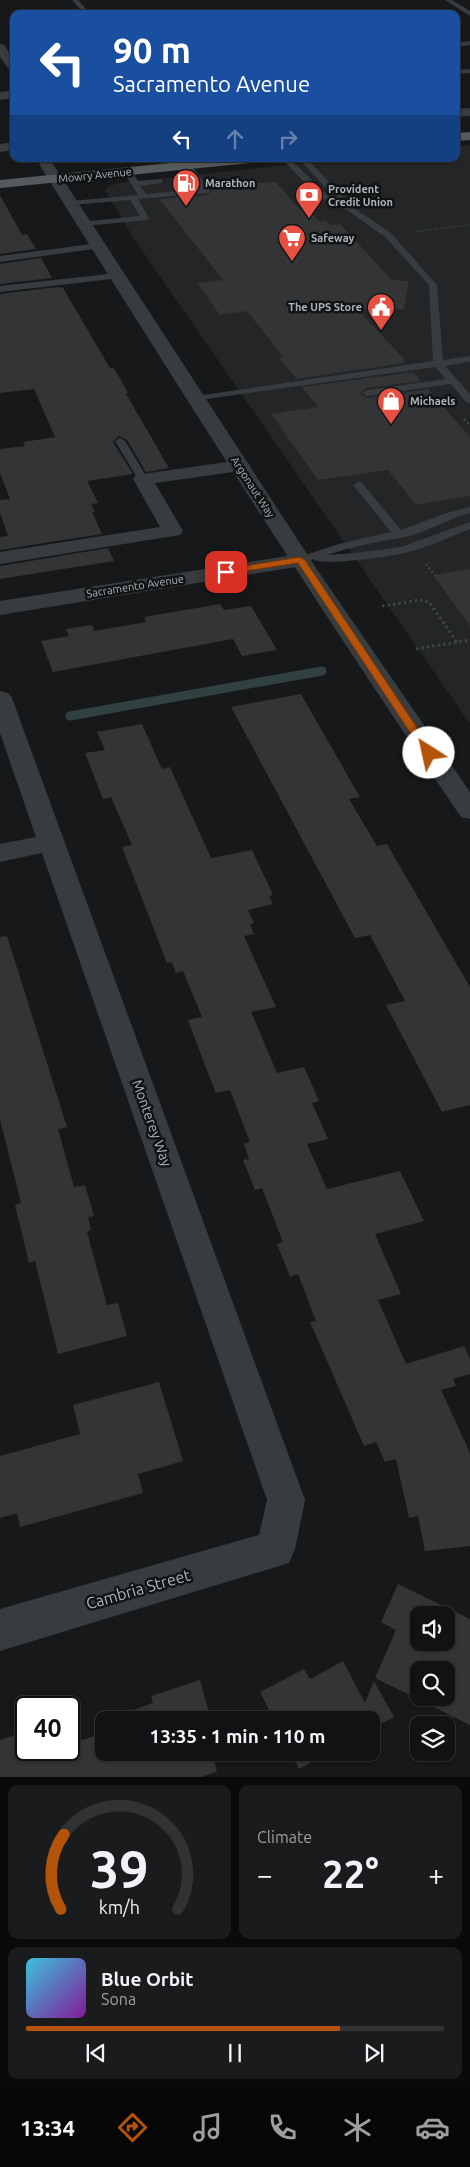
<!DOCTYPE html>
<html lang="en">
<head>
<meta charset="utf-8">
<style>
  :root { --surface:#111213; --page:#1a1b1c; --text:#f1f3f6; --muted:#9c9ea0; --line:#303233; --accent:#b45309 }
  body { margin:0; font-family:Ubuntu,sans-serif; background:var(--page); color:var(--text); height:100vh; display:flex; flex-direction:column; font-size:19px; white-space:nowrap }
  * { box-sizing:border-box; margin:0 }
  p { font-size:16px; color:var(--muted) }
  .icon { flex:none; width:28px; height:28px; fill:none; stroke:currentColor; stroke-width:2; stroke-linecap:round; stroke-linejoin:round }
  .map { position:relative; height:1777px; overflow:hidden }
  .panel { display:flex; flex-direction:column; gap:8px; padding:8px; background:#090a0a; flex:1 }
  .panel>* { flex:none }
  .guide { position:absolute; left:10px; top:10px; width:450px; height:152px; border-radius:10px; box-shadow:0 1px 4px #0004,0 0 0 1px var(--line); background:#1a4fa0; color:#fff; overflow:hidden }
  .fabs { position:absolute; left:410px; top:1606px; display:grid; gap:10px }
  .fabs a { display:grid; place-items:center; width:45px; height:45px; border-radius:10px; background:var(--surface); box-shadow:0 1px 4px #0004,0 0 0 1px var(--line); font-size:25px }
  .speed { position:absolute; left:15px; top:1696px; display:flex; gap:10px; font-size:25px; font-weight:700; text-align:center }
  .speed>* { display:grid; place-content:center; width:65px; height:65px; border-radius:50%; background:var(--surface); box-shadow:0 1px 4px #0004,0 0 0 1px var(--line); line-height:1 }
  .speed .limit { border:2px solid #111; border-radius:8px; background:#fff; color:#111 }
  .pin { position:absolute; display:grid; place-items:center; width:42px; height:42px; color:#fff; margin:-21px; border-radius:10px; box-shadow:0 2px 8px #0006 }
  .me { position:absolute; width:55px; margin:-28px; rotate:325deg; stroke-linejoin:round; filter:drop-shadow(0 0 4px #0008) }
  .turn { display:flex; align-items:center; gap:18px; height:105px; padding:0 20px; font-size:22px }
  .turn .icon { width:65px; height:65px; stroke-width:2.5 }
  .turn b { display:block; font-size:35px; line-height:42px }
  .lanes { display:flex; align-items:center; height:48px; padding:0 20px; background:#0003; justify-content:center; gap:25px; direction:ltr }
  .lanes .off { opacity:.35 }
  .big { font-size:38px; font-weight:700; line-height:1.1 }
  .panel .widget { flex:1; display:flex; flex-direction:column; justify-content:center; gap:8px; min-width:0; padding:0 18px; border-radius:10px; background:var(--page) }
  .panel .dial { align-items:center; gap:0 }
  .dial svg { height:130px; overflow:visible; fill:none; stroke:var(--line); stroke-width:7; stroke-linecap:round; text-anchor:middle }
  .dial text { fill:var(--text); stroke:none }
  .song { display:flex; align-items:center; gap:15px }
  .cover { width:60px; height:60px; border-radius:8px; background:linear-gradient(135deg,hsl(190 70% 55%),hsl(290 70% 35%)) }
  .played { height:5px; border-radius:2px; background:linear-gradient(90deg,var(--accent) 75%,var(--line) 75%) }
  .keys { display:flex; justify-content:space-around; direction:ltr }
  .heat { display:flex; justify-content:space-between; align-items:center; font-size:28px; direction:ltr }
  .panel .tiles { flex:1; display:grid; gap:8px; grid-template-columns:1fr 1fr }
  .widget:last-child { grid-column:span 2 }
  .trip { position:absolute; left:95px; top:1711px; width:285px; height:50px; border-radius:10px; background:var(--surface); box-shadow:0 1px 4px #0004,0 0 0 1px var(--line); font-weight:700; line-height:50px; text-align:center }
  .menu { display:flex; height:80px; justify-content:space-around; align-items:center; background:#070708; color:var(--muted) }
  .menu .icon { width:35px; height:35px }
  .menu .active { color:var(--accent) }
  .menu b { font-size:22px; color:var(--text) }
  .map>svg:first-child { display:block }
  .built { fill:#232526 }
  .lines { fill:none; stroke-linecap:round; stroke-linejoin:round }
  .stream { stroke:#31413f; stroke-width:9 }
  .building { fill:#323435; fill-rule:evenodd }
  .path-far2 { stroke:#3e4445; stroke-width:2; stroke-dasharray:1 2; stroke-linecap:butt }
  .path-far1 { stroke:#3e4445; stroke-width:2.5; stroke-dasharray:2 2.5; stroke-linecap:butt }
  .path { stroke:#3e4445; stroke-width:3; stroke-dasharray:2.5 3; stroke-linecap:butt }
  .service { fill:#383c3e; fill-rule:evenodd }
  .minor { fill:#383c3e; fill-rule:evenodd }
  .tertiary { fill:#383c3e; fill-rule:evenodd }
  .primary { fill:#555b5c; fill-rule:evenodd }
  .route { fill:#b45309; stroke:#753606 }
  .labels { text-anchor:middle; stroke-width:5; stroke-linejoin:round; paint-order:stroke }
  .far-street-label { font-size:11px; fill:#aab6b8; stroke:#121314 }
  .far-poi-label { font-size:11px; font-weight:bold; fill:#aab6b8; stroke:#121314; text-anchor:start }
  .street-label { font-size:14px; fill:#aab6b8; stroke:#121314 }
  .near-street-label { font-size:16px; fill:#aab6b8; stroke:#121314 }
</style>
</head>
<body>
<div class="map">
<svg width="470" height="1777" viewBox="0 0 470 1777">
  <rect width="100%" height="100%" fill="#171819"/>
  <path class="built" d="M470,145v579l-336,-485 -29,-49 5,-4 9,-3 223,-24h114v-13z"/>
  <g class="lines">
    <path class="stream" d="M70,716l252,-45"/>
  </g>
  <path class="building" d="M276,182l24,28 8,-1 11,12 6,-1 5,5 10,-1 52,56 17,1 -5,28h-47l49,52h-3l2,2 -109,16 -17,-21 4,-1 -36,-46 -27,4 -23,-32 26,-3 -64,-81 47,-4 6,-4 -3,-5z
    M0,195l22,40 5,-1 9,15 -36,5z
    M41,258l11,20 -52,6v-20z
    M57,287l6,1 47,80h4l14,25 -2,1 43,74 -23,4 -19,-32 -8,-4 -6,6 20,32 -46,7 11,22 -7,1 4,8h-3l10,22 -102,16v-13l8,-1 -8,-23v-13l10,-1 -10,-26v-24l25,-3 -2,-4 32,-5 -21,-48 -34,4v-99z
    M413,372l8,9 -54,7 -7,6 7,4 61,-9 42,48v59l-54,9 -28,-35 -70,10 -47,-66 47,-7 -16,-20z
    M108,548l6,13 -114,18v-13z
    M470,569v57l-37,-51z
    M220,604l4,6 27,-4 26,44 -35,6 -9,-17 -180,33 -12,-31 28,-5 -3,-7 26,-4 2,6 52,-9 -2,-5z
    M301,694l59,103 -11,2 28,47 10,-2 83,143v118l-28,7 -56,-107 19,-4 -35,-66 -15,3 -124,-231z
    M142,724l20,45 8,-2 41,91 41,-8 21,45 -4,1 4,8 -25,6 6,13 -4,1 4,10 -10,2 32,71 -25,5 26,61 27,-6 15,34 -7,2 16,36 -21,5 20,45 73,-18 24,50 -49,13 26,60 -23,6 28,64 58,-18 6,13v15l-17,5 3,7 -15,4 29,63v93l-45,5 -7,-35 -9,2 -13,-59 -11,3 -9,-20 -12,4 -54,-124 6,-1 -18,-47 -8,3 -13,-33 6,-2 -21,-54 -7,2 -12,-30 6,-1 -5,-15 6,-2 -20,-52 -14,3 -10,-25 -18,-48 14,-3 -19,-46 -7,2 -4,-11 -5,1 -45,-116 10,-2 -21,-48 -8,2 -18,-46 20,-3 -8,-18z
    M7,936l60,191 -9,2 16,58 11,-2 9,31 -6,1 3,13 -4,2 20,73 11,-2 9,33 -69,18 -23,-93 -6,2 -14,-58 6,-2 -21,-83v-183z
    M159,1382l24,79 -45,13 5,19 -123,34 -3,-14 -17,5v-62l80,-22 -7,-29z
    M398,1584l72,35v106l-95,-47 21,-48 -15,-8zM419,1615h27v27h-27zM419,1670h27v28h-27z
    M343,1661l22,42 9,-22 20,36 -23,12v-9h-97l-14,-28 44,-23 6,10z
    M200,1680l11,40h-79l-2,-9 23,-8 -2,-7z
    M26,1731v27l25,-8h18v-6l35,-11v19h108l5,20 -16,5h-201v-37z
    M291,1752h38l-30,17z"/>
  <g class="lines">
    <path class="path-far2" d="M413,232l57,-7"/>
    <path class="path-far1" d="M464,419l6,6
      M426,564l9,11"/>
    <path class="path" d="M382,606l38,-6 9,2 28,40
      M416,649l54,-9"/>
    <path class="service" d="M72,0h6l13,14h-7z
      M445,0h7l18,11v5z
      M470,41v4l-14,2v-4z
      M470,69v4l-14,1v-4z
      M282,159h8l35,34 11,6 -37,-40h8l41,42v3l43,29 46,52 6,75 27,-4v6l-25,4 25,28v9l-4,-1 -15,-18 -84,12 -5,-3 5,-3 79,-11 -11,-12 -243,34 -1,-2 5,-3 237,-35 -4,-76 -44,-48 -38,-27 -28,-13z
      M184,163h6l20,28 -4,2 -68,6 11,19 -1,2 -64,6h-3v-4l59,-6 -10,-16 -59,5 -4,-2 4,-2 67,-6 -15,-24 4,-2h3l8,12 24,-2v4l-22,3 6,8 55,-5 -7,-9 -17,1 -4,-2 17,-4 -7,-10z
      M98,243l3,1v4l-101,14v-6z
      M117,273l3,1v4l-120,14v-6z
      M120,438l5,3 23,38 -1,2h-8l-1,-2 -23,-38z
      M358,482l4,1 39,47 45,-17 24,-6v6c-23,6 -48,22 -70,25 -25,4 -49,9 -73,17l28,-2 46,-6 69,-25v7c-21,8 -43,19 -65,24 -14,3 -83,14 -92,6l-13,5 -4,-2 -2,-2 2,-2 46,-15 49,-11 -38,-47z"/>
    <path class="minor" d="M0,44l4,1 10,14v13l-4,-1 -10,-14z
      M14,90v8l-14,2v-8z
      M470,108v8l-14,1v-8z
      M14,142v8l-14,2v-8z
      M240,460l7,2 3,4 -3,4 -92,13 28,48 -3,4 -180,29v-12l160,-25 -27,-48 3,-4z
      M300,554l8,1 3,5 -3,5 -308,50v-14z
      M0,691l8,2 4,5 293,802 -10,49 -6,14 -289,88v-42l259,-74 8,-35 -225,-647 -42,9v-18l36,-7 -36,-104z"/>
    <path class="tertiary" d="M46,160l7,4 265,407 152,221v27l-9,-2c-146,-214 -285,-433 -422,-653z"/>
    <path class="primary" d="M470,132v8l-14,1v-8z
      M210,159h47l-7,4 -250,25v-8z"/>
  </g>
  <path class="route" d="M300,557l5,3 129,193 -1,2h-8l-127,-192 -72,11 -4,-2 4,-3z"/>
  <defs>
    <g id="fuel-pin" transform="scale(1.4375)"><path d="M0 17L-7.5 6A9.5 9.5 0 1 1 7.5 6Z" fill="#e55043" stroke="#121314"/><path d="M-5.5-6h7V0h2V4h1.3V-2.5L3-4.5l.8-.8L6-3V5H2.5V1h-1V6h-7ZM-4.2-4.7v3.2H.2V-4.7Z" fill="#fff"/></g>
    <g id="bank-pin" transform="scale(1.4375)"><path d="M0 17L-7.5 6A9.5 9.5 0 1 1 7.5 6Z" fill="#e55043" stroke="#121314"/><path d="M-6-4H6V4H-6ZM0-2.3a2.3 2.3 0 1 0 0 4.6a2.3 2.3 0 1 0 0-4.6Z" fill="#fff"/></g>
    <g id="supermarket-pin" transform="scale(1.4375)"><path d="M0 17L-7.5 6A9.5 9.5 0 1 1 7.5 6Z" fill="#e55043" stroke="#121314"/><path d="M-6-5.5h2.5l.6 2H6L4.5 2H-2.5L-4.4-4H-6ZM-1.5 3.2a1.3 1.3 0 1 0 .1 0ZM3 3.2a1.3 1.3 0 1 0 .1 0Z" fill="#fff"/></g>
    <g id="civic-pin" transform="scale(1.4375)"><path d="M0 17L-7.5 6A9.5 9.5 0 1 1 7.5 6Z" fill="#e55043" stroke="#121314"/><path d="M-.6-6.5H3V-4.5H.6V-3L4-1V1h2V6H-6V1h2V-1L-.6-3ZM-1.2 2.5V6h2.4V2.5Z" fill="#fff"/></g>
    <g id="shop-pin" transform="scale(1.4375)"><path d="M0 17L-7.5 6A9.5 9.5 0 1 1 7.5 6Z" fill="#e55043" stroke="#121314"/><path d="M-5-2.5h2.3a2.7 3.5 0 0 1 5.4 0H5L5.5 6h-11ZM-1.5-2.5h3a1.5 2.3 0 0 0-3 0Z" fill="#fff"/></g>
  </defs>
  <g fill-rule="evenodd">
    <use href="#fuel-pin" x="186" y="183"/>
    <use href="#bank-pin" x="309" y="195"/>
    <use href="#supermarket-pin" x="292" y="238"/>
    <use href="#civic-pin" x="381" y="307"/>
    <use href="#shop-pin" x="391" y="401"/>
  </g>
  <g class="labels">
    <g class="far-street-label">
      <text transform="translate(95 175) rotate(-6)" y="4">Mowry Avenue</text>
      <text transform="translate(253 487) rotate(57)" y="4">Argonaut Way</text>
      <text transform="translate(135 586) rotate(-9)" y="4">Sacramento Avenue</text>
    </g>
    <g class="far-poi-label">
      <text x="205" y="187">Marathon</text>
      <text x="328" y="193">Provident<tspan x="328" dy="13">Credit Union</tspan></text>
      <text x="311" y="242">Safeway</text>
      <text x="362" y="311" text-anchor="end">The UPS Store</text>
      <text x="410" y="405">Michaels</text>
    </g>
    <g class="street-label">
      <text transform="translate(152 1123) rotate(70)" y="5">Monterey Way</text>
    </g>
    <g class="near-street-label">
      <text transform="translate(138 1589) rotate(-16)" y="6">Cambria Street</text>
    </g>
  </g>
</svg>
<div class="fabs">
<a><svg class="icon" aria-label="sound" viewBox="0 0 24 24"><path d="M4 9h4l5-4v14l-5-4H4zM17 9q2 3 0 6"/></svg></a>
<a><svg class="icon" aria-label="search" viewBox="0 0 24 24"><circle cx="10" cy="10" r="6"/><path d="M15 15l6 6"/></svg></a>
<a><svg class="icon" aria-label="layers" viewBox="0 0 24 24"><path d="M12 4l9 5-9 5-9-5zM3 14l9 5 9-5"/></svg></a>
</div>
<div class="speed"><div class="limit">40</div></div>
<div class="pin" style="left:226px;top:572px;background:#d93025"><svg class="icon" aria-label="arrive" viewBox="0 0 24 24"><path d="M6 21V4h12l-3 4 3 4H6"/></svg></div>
<svg class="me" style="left:429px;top:753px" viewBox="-20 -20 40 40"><circle r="19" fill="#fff"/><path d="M0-13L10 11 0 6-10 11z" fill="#b45309"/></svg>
<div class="trip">13:35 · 1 min · 110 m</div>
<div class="guide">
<div class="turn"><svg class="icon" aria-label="left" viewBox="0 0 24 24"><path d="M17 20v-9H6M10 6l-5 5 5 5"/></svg><div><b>90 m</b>Sacramento Avenue</div></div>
<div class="lanes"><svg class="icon" aria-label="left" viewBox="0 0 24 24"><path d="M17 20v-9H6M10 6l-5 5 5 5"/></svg><svg class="icon off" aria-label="ahead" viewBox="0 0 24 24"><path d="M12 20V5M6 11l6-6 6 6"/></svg><svg class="icon off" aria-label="right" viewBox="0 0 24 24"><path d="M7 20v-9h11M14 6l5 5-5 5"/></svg></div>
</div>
</div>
<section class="panel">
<div class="tiles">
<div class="widget dial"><svg viewBox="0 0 100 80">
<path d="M14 69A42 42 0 1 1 86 69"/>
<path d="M14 69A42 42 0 0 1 16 23" stroke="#b45309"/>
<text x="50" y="56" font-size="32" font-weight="700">39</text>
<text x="50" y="72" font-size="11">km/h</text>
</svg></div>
<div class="widget"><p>Climate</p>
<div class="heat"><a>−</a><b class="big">22°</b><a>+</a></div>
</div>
<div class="widget">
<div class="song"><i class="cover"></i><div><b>Blue Orbit</b><p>Sona</p></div></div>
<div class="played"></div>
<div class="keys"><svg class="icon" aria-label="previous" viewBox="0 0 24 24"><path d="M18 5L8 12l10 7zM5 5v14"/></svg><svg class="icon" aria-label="pause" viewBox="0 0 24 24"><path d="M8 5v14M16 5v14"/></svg><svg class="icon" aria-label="next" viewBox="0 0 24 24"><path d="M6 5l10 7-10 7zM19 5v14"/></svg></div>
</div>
</div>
</section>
<nav class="menu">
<b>13:34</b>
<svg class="icon active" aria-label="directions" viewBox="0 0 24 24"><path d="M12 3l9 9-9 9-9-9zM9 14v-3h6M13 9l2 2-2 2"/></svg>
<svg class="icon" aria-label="music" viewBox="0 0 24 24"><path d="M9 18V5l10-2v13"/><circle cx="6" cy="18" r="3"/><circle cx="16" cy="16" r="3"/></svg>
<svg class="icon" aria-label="phone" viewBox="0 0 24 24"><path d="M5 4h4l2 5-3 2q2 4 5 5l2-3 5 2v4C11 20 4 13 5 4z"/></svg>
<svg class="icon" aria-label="climate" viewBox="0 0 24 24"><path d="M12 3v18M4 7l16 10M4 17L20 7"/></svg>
<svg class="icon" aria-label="car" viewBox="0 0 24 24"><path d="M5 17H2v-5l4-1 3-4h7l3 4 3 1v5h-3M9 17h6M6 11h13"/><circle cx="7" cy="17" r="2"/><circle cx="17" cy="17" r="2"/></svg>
</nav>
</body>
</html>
